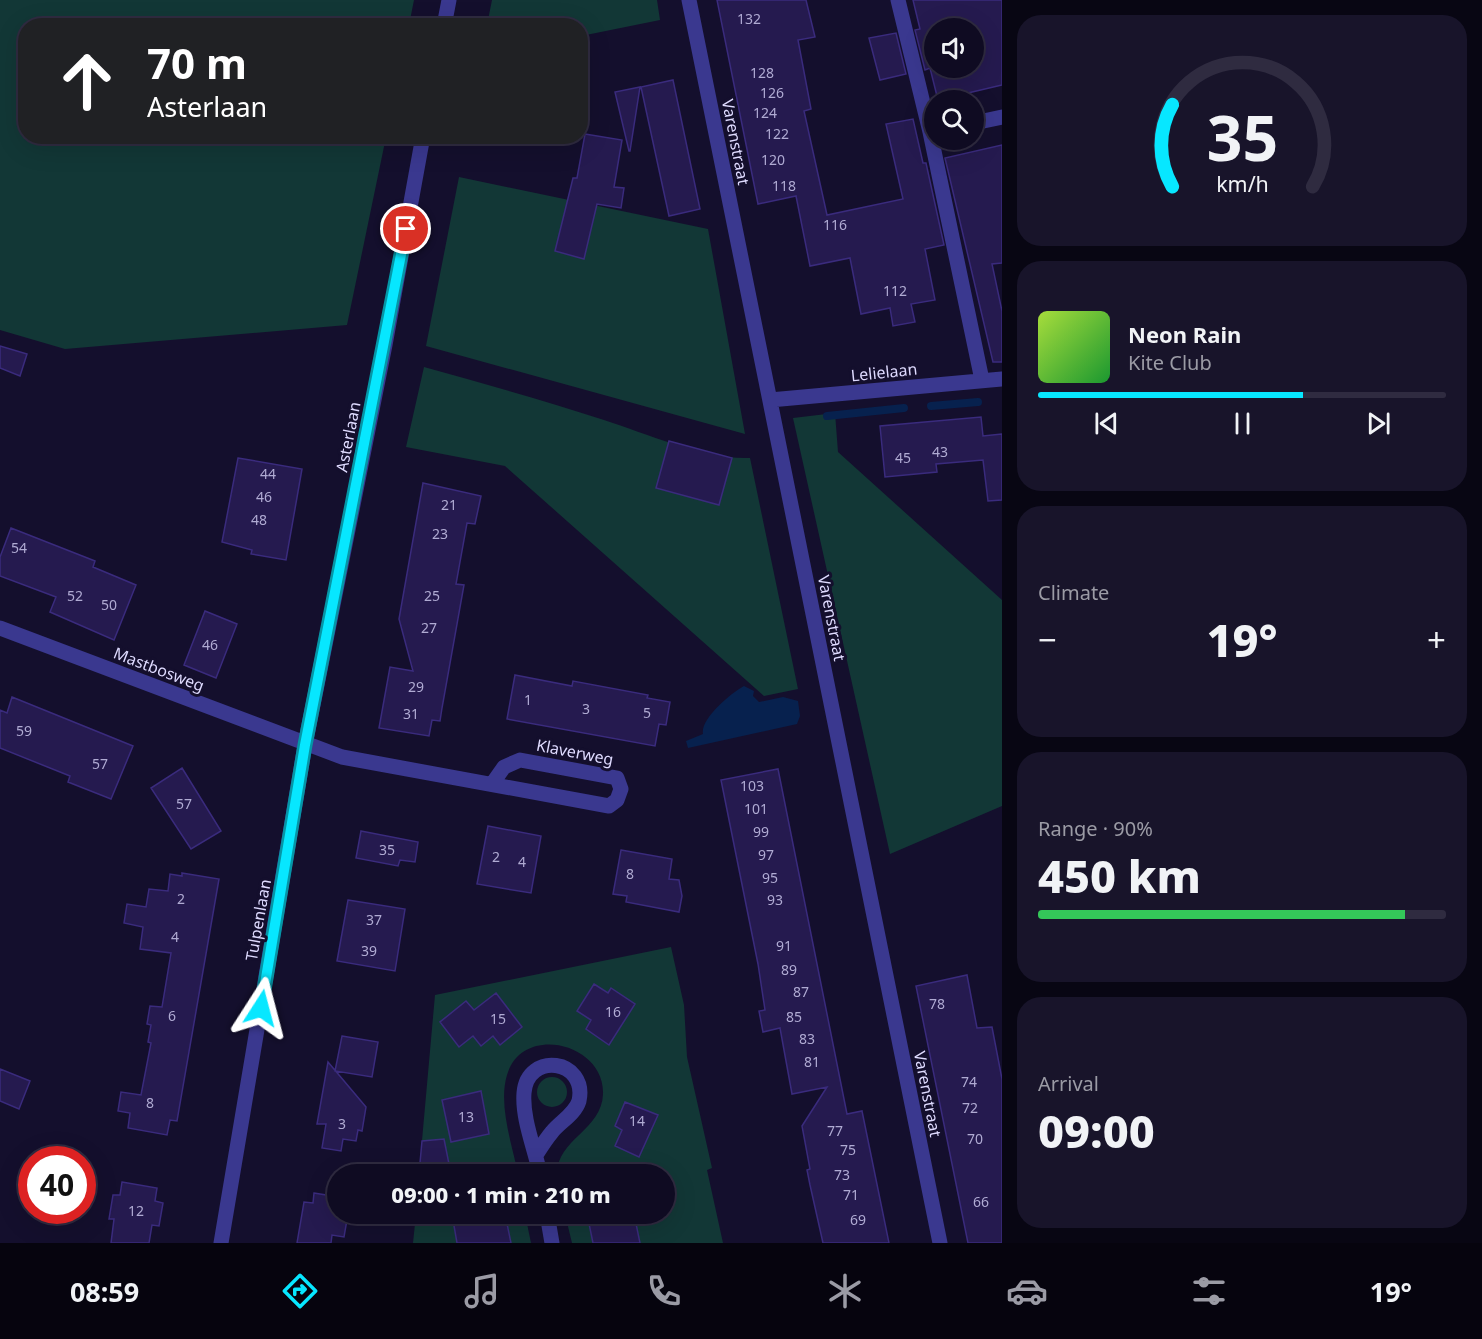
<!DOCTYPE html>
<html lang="en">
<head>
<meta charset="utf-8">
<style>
  :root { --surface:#0f0b22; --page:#18142a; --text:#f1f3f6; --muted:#9b9ba5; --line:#2f2b40; --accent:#07e7ff }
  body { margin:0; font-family:"Noto Sans",sans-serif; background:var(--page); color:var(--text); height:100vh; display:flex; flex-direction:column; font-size:22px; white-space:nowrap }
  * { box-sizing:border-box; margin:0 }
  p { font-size:20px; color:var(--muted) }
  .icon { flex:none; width:33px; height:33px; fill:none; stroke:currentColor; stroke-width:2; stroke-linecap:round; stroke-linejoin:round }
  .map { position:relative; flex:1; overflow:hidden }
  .side { display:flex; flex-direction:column; gap:15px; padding:15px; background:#080613; width:480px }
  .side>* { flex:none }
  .top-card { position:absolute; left:18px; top:18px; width:570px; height:126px; border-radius:24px; box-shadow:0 6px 24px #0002,0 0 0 2px var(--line); background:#202124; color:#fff; overflow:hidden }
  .controls { position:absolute; left:924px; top:18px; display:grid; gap:12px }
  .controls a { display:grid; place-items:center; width:60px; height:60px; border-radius:50%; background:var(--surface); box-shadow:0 6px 24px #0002,0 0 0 2px var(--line); font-size:30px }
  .speed { position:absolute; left:18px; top:1146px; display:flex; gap:12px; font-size:30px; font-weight:700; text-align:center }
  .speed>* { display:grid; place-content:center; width:78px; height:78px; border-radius:50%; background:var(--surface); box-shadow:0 6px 24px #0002,0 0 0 2px var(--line); line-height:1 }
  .speed .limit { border:9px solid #d22; background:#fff; color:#111 }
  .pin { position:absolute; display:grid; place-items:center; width:51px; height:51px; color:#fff; margin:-26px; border:3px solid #fff; border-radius:50%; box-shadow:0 2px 6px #0007 }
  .me { position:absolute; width:66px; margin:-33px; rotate:9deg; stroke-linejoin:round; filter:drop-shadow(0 0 4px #0008) }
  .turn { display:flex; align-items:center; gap:21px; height:126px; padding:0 30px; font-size:27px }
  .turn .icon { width:78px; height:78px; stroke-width:2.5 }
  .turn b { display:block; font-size:42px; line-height:51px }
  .big { font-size:45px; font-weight:800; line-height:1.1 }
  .side .tile { flex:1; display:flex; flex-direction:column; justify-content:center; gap:9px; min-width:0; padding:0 21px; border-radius:24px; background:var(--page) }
  .side .dial { align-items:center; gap:0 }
  .dial svg { height:156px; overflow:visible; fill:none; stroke:var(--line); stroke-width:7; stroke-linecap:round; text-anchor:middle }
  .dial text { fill:var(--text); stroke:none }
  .song { display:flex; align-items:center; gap:18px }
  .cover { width:72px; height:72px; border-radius:9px; background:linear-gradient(135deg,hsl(80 70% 55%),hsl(130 70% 35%)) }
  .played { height:6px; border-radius:3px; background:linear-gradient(90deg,var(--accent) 65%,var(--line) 65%) }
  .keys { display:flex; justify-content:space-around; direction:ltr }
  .heat { display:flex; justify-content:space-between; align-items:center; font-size:33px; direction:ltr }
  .charge { height:9px; border-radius:4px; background:linear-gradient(90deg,#34c759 90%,var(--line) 0) }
  .trip { position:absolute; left:327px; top:1164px; width:348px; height:60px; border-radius:30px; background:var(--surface); box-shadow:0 6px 24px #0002,0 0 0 2px var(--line); font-weight:800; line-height:60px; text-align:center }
  .tab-bar { display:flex; height:96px; justify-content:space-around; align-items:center; background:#06040e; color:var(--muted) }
  .tab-bar .icon { width:42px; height:42px }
  .tab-bar .active { color:var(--accent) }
  .tab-bar b { font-size:27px; color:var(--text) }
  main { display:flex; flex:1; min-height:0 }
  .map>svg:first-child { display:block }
  .green { fill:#123736 }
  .water { fill:#07214e }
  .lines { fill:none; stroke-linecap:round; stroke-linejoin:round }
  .stream { stroke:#07214e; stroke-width:8 }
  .building { fill:#251a4f; stroke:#3a2b7d; stroke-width:1.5; fill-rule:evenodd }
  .minor { stroke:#3a388f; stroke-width:15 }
  .route-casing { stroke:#0596a6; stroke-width:15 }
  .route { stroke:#07e7ff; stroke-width:10 }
  .labels { text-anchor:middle; stroke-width:6; stroke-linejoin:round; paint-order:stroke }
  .number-label { font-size:14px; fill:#b0abd3 }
  .street-label { font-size:16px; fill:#dfdbff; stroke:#140f2d }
</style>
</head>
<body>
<main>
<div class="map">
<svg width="1002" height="1243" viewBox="0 0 1002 1243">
  <rect width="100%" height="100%" fill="#140f2d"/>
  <path class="green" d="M0,0h414l-5,25 -383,1v110l360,1 -39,188 -282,24 -65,-19z
    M492,0h165l3,20 -79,16 -1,-10 -93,-1z
    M459,177l249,52 37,205 -319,-88z
    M424,367c61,17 121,34 180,53 44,14 101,40 146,38l48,231 -34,7 -259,-230 -99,-19z
    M835,413l3,39 164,148v206l-112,48 -97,-436z
    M671,947l13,58 3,52 25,111 -5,2 16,73h-83l-6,-29h30v-40h-107c0,-35 45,-44 46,-80 2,-51 -81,-71 -96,-19 -9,30 5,69 11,99h-99l16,-179z
    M537 1092a15 15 0 1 1 30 0a15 15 0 1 1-30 0Z
    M416,1214h45l1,4 -9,2 4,23h-44z
    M505,1214h20l6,29h-20z
    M565,1214h31l1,2 -9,2 5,25h-21z"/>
  <path class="water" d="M744,686l10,5 -1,5 6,6 24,-5 15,4 2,15 -3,8 -109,24 -2,-7 17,-7c-3,-15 28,-41 41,-48z"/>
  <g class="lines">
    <path class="stream" d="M931,406l47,-4
      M827,416l77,-8"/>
  </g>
  <path class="building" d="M717,0h89l9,37 -17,3 13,69 -7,2 23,104 76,-16 -17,-75 27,-5 10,44h3l18,82 -19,4 10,51 -24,4 4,18 -22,4 -3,-18 -29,6 -11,-56 -40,8 -14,-70 -38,8z
    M913,0h89v85l-64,15 -8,-32 -5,2 -10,-40 5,-1zM934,28h40v40h-40z
    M896,33l10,41 -26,6 -11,-42z
    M673,80l27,129 -31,7 -28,-129z
    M640,87l-10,64h-1l-14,-59z
    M585,134l37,6 -8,47 10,1 -3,20 -24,-4 -13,55 -29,-8 18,-73h4z
    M1002,145v118l-10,1 10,47v51h-9l-48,-204z
    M0,346l27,8 -7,22 -20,-8z
    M981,417l2,19 19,-2v66l-14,1 -5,-41 -47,4 1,8 -52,5 -5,-51z
    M669,441l63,17 -13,47 -63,-17z
    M238,458l64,11 -16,91 -35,-6 1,-4 -30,-8z
    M423,483l58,13 -6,28 -8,-1 -11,61 8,1 -22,123 -2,13 -8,-1 -3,16 -50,-8 11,-61 23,4 -14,-52z
    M11,528l84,33 -2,6 43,18 -22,55 -64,-28 6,-15 -56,-21v-19z
    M205,611l32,13 -21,54 -32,-13z
    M515,675l57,11 1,-5 75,14 -1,3 23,4 -4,23 -7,-1 -4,22 -148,-27z
    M12,697l121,49 -22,53 -43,-17 2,-6 -70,-28v-38l7,3z
    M182,768l39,63 -30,18 -40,-61z
    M778,769l69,345 15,-3 27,132h-66l-13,-58 -3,-15 3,-1 -8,-43 25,-39 -35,7 -12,-66 -17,4 -4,-21 6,-1 -7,-46 -37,-184z
    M488,826l53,10 -10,57 -54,-9z
    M361,831l57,11 -3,20 -15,-2 -2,6 -42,-8z
    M621,850l51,9 -3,20 10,1 3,16 -3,16 -53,-10 1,-6 -14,-2z
    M182,873l37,6 -42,242 -7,-1 -3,15 -39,-7 2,-15 -12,-2 3,-19 20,3 10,-52 -3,-1 3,-17 -4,-1 3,-18 12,1 9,-54 -31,-4 3,-22 -19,-4 3,-19 19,3 3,-18 19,2 2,-17 12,2z
    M348,900l57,9 -10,62 -58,-10z
    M967,975l10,53 15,-1 10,52v164h-34l-52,-257z
    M594,984l14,9 3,-5 24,16 -26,41 -23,-16 5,-9 -14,-9z
    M496,993l26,34 -22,18 -7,-9 -12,10 -8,-10 -14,11 -19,-25 26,-21 8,9z
    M342,1036l36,6 -6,35 -37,-6z
    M328,1062l38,45 -4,24 -4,-1 -2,11 -13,-2 -2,12 -19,-3 4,-24h-9z
    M0,1069l30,12 -11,28 -19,-8z
    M481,1091l8,43 -38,8 -9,-42z
    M625,1102l33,13 -19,42 -24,-11 7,-16 -7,-4z
    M444,1139l7,35h-32l3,-33z
    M122,1182l35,6 -2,13 8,2 -4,23 -7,-1 -3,18h-38l3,-24h-5l4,-24h7z
    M314,1193l24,4v17h10l-4,23 -12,-2 -1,8h-34l7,-41 9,1z
    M461,1214h44l6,29h-54l-4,-23 9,-2z
    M587,1214h47l6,29h-47z"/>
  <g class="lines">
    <path class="minor" d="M689,0l251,1243
      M898,0l32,132 52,248
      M444,26l5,-26
      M974,123l28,-6
      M770,400l232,-21
      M0,628l342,129 267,49 8,-6 4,-11 -4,-11 -97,-18 -16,7 -12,17
      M536,1155c5,-8 10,-16 16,-23 8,-10 23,-18 27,-31 9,-42 -52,-50 -55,-8 -2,26 11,56 16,81
      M547,1214l5,29
      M221,1243l84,-498 80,-400 38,-209"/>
  </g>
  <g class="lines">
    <g class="route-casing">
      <path id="route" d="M261,1008l44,-263 101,-516"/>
    </g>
    <use href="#route" class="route"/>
  </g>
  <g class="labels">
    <g class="number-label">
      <text x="749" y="24">132</text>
      <text x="762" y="78">128</text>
      <text x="772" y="98">126</text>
      <text x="765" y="118">124</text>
      <text x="777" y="139">122</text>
      <text x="773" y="165">120</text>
      <text x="784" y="191">118</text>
      <text x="835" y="230">116</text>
      <text x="895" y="296">112</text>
      <text x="940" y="457">43</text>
      <text x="903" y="463">45</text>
      <text x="268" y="479">44</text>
      <text x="264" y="502">46</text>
      <text x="449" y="510">21</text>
      <text x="259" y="525">48</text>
      <text x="440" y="539">23</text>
      <text x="19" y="553">54</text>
      <text x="75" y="601">52</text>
      <text x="432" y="601">25</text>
      <text x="109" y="610">50</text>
      <text x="429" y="633">27</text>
      <text x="210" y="650">46</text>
      <text x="416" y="692">29</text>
      <text x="528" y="705">1</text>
      <text x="586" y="714">3</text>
      <text x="647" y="718">5</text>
      <text x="411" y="719">31</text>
      <text x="24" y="736">59</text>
      <text x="100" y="769">57</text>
      <text x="752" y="791">103</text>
      <text x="184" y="809">57</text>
      <text x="756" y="814">101</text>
      <text x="761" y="837">99</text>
      <text x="387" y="855">35</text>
      <text x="766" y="860">97</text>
      <text x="496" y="862">2</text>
      <text x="522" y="867">4</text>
      <text x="630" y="879">8</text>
      <text x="770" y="883">95</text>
      <text x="181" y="904">2</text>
      <text x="775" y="905">93</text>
      <text x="374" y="925">37</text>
      <text x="175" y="942">4</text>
      <text x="784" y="951">91</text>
      <text x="369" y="956">39</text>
      <text x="789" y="975">89</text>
      <text x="801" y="997">87</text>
      <text x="937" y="1009">78</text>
      <text x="613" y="1017">16</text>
      <text x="172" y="1021">6</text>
      <text x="794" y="1022">85</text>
      <text x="498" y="1024">15</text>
      <text x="807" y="1044">83</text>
      <text x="812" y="1067">81</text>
      <text x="969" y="1087">74</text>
      <text x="150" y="1108">8</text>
      <text x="970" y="1113">72</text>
      <text x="466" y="1122">13</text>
      <text x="637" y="1126">14</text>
      <text x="342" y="1129">3</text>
      <text x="835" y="1136">77</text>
      <text x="975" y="1144">70</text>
      <text x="848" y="1155">75</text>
      <text x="842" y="1180">73</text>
      <text x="851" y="1200">71</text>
      <text x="981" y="1207">66</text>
      <text x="136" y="1216">12</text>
      <text x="858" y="1225">69</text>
    </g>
    <g class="street-label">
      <text transform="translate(736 142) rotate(79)" y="6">Varenstraat</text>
      <text transform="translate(884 372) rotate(-6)" y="6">Lelielaan</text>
      <text transform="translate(348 437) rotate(-79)" y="6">Asterlaan</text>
      <text transform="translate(832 618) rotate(79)" y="6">Varenstraat</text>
      <text transform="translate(159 669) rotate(21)" y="6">Mastbosweg</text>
      <text transform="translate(575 752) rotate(11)" y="6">Klaverweg</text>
      <text transform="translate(258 920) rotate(-80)" y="6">Tulpenlaan</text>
      <text transform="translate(928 1094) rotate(79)" y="6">Varenstraat</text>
    </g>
  </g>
</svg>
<div class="controls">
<a><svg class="icon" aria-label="sound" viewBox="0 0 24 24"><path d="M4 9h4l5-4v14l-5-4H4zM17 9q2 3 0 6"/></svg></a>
<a><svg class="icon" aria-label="search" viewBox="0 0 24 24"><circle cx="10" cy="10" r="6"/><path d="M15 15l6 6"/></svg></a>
</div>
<div class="speed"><div class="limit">40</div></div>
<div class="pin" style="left:406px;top:229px;background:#d93025"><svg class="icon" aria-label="arrive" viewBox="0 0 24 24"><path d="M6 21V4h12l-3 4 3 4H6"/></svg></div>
<svg class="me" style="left:261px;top:1008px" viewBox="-20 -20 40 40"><path d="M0-17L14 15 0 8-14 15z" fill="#07e7ff" stroke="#fff" stroke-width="4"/></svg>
<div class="trip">09:00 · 1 min · 210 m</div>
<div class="top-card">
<div class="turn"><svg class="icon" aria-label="ahead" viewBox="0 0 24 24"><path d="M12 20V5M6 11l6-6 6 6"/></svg><div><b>70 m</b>Asterlaan</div></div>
</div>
</div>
<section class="side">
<div class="tile dial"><svg viewBox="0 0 100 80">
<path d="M14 69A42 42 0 1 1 86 69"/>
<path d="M14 69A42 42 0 0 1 14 27" stroke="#07e7ff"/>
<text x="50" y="56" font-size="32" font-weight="700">35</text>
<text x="50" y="72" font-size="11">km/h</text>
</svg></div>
<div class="tile">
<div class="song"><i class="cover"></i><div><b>Neon Rain</b><p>Kite Club</p></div></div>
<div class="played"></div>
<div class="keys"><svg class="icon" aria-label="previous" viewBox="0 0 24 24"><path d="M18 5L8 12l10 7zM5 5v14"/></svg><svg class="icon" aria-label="pause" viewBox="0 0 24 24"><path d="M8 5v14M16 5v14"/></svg><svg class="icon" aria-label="next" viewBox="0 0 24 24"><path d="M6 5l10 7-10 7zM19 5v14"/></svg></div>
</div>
<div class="tile"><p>Climate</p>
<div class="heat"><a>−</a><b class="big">19°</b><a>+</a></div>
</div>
<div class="tile"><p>Range · 90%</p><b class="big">450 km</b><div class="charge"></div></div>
<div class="tile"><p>Arrival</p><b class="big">09:00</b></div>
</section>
</main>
<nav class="tab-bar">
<b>08:59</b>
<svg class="icon active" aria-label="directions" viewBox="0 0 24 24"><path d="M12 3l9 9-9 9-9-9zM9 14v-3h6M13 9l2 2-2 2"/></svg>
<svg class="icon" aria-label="music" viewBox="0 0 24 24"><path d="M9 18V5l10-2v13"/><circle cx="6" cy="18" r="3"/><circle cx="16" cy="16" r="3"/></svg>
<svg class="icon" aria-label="phone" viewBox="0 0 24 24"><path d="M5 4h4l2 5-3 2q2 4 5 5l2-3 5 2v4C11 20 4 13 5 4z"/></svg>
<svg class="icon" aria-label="climate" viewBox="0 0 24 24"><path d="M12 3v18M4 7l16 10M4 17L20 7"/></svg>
<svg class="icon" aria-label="car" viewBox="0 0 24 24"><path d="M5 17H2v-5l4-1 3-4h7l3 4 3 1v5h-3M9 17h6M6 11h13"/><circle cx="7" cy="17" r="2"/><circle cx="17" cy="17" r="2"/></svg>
<svg class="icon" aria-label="filters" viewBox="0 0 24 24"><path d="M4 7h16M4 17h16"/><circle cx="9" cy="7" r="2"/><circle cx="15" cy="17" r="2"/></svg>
<b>19°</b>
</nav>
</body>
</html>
